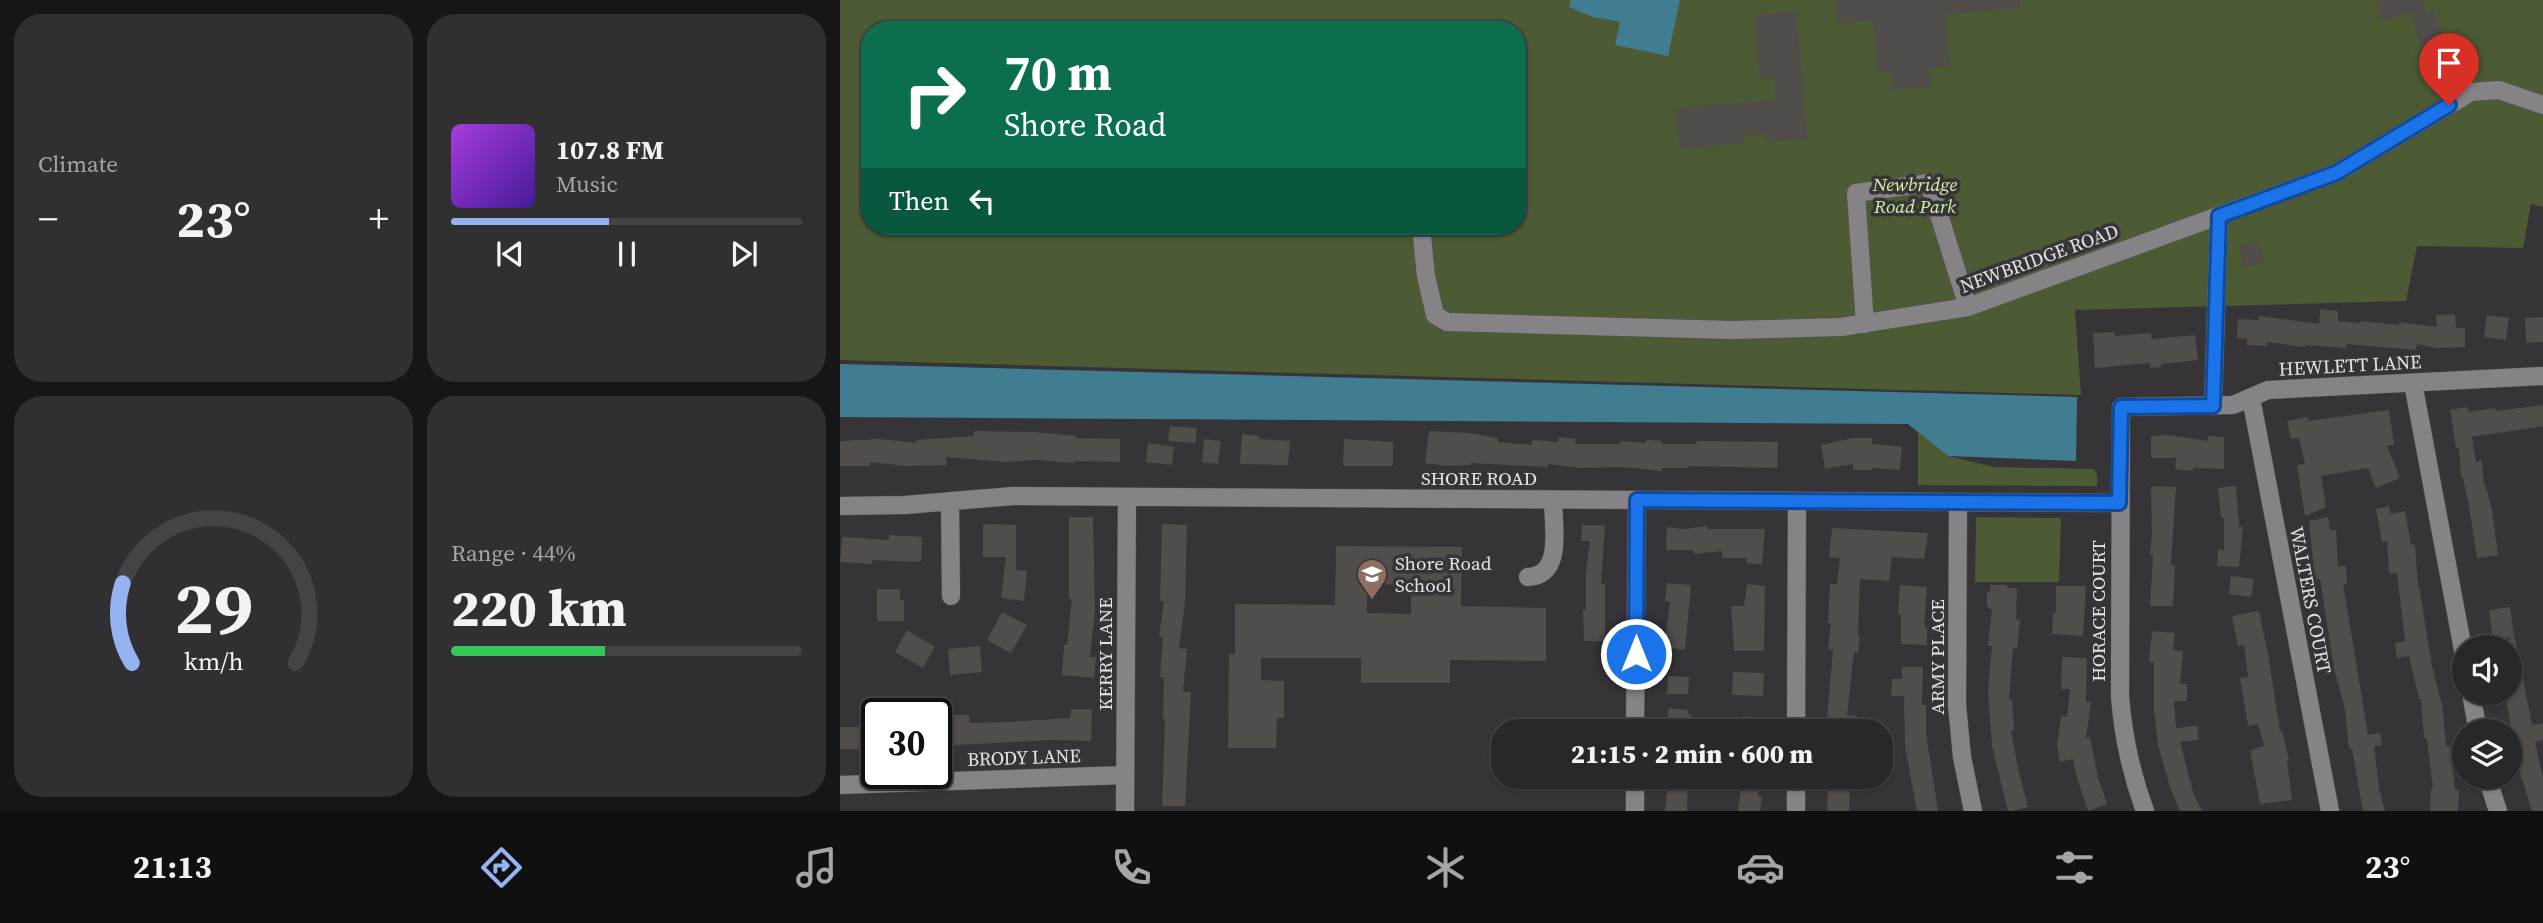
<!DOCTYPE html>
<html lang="en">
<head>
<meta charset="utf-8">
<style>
  :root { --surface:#282729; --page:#302f31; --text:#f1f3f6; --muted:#a5a5a8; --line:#444446; --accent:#95b2f1 }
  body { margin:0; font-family:"Source Serif 4",serif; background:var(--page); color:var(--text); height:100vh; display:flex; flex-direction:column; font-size:26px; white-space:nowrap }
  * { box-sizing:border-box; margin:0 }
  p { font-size:23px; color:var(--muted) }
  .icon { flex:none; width:38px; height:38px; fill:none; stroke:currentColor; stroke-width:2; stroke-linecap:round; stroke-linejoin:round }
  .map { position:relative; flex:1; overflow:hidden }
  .drawer { display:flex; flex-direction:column; gap:14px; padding:14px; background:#161517; width:840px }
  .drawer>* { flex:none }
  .banner { position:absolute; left:21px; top:21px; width:665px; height:214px; border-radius:28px; box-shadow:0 2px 5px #0004,0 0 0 2px var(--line); background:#0b6e4f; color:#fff; overflow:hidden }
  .buttons { position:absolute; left:1612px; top:635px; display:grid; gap:14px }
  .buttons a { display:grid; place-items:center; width:70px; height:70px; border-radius:50%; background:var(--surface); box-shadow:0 2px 5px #0004,0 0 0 2px var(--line); font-size:35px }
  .speed { position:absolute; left:21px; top:698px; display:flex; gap:14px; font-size:35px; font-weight:700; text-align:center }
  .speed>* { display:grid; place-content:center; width:91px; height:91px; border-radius:50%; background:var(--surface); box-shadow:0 2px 5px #0004,0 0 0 2px var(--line); line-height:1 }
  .speed .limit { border:4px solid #111; border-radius:10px; background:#fff; color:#111 }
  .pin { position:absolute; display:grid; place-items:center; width:60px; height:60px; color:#fff; margin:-72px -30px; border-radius:50% 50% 50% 0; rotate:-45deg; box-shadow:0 0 7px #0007 }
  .pin .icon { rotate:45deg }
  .me { position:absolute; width:77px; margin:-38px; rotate:0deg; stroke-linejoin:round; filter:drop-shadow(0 0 5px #0008) }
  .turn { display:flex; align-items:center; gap:24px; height:147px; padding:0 28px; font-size:32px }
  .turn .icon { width:91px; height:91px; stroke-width:2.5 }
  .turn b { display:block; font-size:49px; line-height:60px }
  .then { display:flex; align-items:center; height:66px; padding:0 28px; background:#0003; gap:14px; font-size:26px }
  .big { font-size:52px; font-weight:800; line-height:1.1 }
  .drawer .card { flex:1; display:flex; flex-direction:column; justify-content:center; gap:10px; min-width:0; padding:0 24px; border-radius:28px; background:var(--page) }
  .drawer .dial { align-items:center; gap:0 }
  .dial svg { height:182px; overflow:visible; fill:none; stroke:var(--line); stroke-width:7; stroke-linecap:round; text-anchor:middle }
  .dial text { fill:var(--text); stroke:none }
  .song { display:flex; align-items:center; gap:21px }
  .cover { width:84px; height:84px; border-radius:10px; background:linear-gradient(135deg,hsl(280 70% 55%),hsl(260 70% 35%)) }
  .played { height:7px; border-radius:4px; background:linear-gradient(90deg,var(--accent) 45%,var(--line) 45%) }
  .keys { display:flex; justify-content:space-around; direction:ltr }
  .heat { display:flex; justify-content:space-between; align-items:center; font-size:38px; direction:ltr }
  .charge { height:10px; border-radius:5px; background:linear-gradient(90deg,#34c759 44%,var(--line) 0) }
  .drawer .tiles { flex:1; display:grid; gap:14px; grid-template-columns:repeat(2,1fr) }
  .trip { position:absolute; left:651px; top:719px; width:402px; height:70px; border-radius:28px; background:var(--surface); box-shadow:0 2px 5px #0004,0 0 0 2px var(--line); font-weight:800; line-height:70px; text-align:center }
  .tab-bar { display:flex; height:112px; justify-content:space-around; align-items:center; background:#101010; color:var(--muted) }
  .tab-bar .icon { width:49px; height:49px }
  .tab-bar .selected { color:var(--accent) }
  .tab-bar b { font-size:32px; color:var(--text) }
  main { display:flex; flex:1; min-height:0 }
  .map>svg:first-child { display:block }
  .green { fill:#4c5b33; fill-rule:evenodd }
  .water { fill:#407d91 }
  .building { fill:#514d4b; fill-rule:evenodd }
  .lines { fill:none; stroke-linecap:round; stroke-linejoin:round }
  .minor-casing { stroke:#555356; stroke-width:19 }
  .minor { stroke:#868387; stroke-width:18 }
  .route-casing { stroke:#114b97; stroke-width:18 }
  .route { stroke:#1a73e8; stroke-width:12 }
  .labels { text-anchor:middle; stroke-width:7; stroke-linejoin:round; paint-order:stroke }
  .park-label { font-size:19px; font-style:italic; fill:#d3f0a6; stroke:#363437 }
  .street-label { font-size:19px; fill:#e4e2e5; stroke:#363437 }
  .poi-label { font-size:19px; fill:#e4e2e5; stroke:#363437; text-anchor:start }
</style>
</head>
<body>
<main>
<section class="drawer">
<div class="tiles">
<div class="card"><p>Climate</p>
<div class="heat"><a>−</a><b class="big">23°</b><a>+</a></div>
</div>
<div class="card">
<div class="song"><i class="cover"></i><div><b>107.8 FM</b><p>Music</p></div></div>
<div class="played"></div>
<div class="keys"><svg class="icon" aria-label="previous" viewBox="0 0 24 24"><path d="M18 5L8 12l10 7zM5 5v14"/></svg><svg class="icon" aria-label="pause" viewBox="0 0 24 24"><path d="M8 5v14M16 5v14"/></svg><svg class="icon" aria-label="next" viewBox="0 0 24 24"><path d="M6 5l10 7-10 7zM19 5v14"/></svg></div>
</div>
<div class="card dial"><svg viewBox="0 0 100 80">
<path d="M14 69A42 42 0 1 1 86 69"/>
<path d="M14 69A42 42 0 0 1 10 34" stroke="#95b2f1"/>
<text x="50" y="56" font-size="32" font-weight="700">29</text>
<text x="50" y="72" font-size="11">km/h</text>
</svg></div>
<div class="card"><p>Range · 44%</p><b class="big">220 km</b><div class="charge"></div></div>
</div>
</section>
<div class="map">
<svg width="1703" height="811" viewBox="0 0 1703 811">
  <rect width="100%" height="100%" fill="#363437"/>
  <path class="green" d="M0,0h1703v207l-12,-3 -8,44 -106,-2 -11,55 -331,9 6,85 -1241,-35zM30,30h647v196h-647z
    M1078,432l30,24 45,11 101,2 3,6v11l-179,-1z
    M1136,517l85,1 -2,64h-84z"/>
  <path class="water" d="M731,0h109l-12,56 -53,-11 5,-23 -27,-5 -24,-10z
    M0,364l1237,33 -1,64 -128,-5 -40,-32 -1068,-7z"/>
  <path class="building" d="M996,0h184v8l-74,7 5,51 -22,2 2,18 -39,4 -2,-19 -12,1 -5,-52 -35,3z
    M1545,0h38l3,12 8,-2 21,78 -22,8 -22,-83 -30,8 -5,-19z
    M956,11l11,128 -42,3 -1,-8 -21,2 1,7 -64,6 -4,-41 100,-8 -2,-22 -14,2 -6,-65z
    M1418,241l7,21 -20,7 -7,-23z
    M1480,309l18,2v10l22,2v-2l39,4v-3l38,5 -1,-12 19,-1 1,14h9v19l-28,1 -20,-4 -1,6 -70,-6v4l-40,-3 -1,2 -38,-5v4l-20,-1v-6l-10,-1 1,-19 20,1 1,-4 60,8z
    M1647,315l22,3 -3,22 -22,-3z
    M1703,317v25l-17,1 -1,-25z
    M1274,332l1,4 36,-3 1,6 43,-4 3,25 -37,4v3l-11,1v-5l-55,5 -2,-35z
    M1703,405v21l-71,11 4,25 6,-1 2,25h2l6,24 6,45 -21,3 -8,-52 -6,-28h-2l-2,-30h-3l-6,-38 17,-3 1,5 28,-4v3z
    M1549,410l5,35 -7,1 13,32 -24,10 -8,-20 -47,8 5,31 -21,9 -8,-51 8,-1 -6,-26 -8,1 -4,-18 21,-4 1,4z
    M330,426l27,2 -2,15 -27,-2z
    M134,431l59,1 43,4v2l44,1v23l-46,-1v2l-38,-3 -31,2 -59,-5 1,8 -41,1 -36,-4v4h-30v-25l39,-2 38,4 -1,-3 58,-4z
    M589,431l42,2 27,5v4l34,3v-5l26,2 1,-5 17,2 -1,5h45v-3l26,2v-3l16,1v3h34l1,-3 81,1 -1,26 -89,-2v2h-26v3l-40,-4 -43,1 -31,-4 -1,3 -76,-4v2l-25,1 -21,-3z
    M402,434l17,2v3l31,2 -2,24 -48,-1z
    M1329,435l39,6v-5l16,1v32l-30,-1 -1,3 -18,-2 1,-11h-25v-22z
    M1013,438h19v6l30,3 -2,23 -28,-2v2h-19v-6l-28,5 -4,-24z
    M364,439l17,2 -3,23 -16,-2z
    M504,439l49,3v24h-50z
    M308,443l26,4 -2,18 -26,-3z
    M1311,486l25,1 -5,78 4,1 -2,40h-23l3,-51h-3l2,-21z
    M1396,486l3,41h4l-4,40 -22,-1 1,-17 6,1v-32h-3l-3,-30z
    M1549,506l2,8 14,-3 6,34 4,-1 3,42h1l13,80 11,43 3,37h4l5,44h4l-1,21h-28l1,-22h2l-6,-51h-3l-3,-39h-2l-10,-43 -12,2 -2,-15 10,-2 -8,-68h-8l-2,-32 -5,1 -6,-33z
    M229,517h24l2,94 -5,46h6l-2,21 -32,-3 2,-30h3l5,-46h-3z
    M1488,517l2,13h6l2,36h8l1,18h-4l25,151 12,-2 2,12 -8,1 5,42 6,23h-22l-11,-62h-3l-4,-39 -11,-42 -14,-89h-5l-6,-58z
    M143,524l33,1v45l11,1 -3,30 -23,-3 5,-41h-23z
    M322,524l25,1 -2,77 -6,46 8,1 -4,43h8l-6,114h-23l3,-87h-2l1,-41 -4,-1 3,-40h-4l5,-36h-4z
    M742,525h23l-4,59h4v57h-21l-1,-31h3v-37l4,-32h-9z
    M867,526v3h58l-3,35 -16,-1 1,-5h-25v-7l-28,3 -1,-4h-27l1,-23 17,2z
    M992,528l96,5 -4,26 -32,-2 -3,24 -29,-2 -2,56h2l-2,18 -4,-1 -7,63 10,1 -2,16h-29l7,-82 -5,-1 3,-26h-3l2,-39h7l3,-26 -11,-1z
    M49,535l33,2 -1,25 -49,-2v4l-32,-2 2,-25 47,3z
    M496,546l126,1 -1,59 85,2v53l-96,-1v23h-89v-25h-100v22l23,1v37h-7l-1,30h-48l1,-94h6v-50l100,1zM527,584l44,1v29l-44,-1z
    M1391,576l23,3 -3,18 -22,-3z
    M827,583l24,2 -6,65 -21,-3 6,-45 -5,-1z
    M907,584l18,2 -1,65h-30l-3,-45h13z
    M1060,585l27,2 -3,40h3v18l-26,-1v-29l-3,-1z
    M1150,585h17v3h10l-1,31 4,1 -3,28h-4l-4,51h3l2,31h-3l7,39 10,38 -16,4h-4l-16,-65 -4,-55 4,-45h-4l4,-36 -5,-4v-14h3z
    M1216,586h30l-3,50 -31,-2 1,-21h3z
    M37,589h23v11h4v21h-27z
    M1670,607l4,30 -21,3 -4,-30z
    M1419,611l9,43 12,77h2l7,29h-2l5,40 -32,4 -10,-54 14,-4 -6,-22 -10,2 -8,-48 8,-1 -4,-32 -6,1 -6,-30z
    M162,612l25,13 -16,28 -24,-13z
    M67,630l28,17 -12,21 -28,-16z
    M1312,631l23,2 -2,17 10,1 -3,33h7v17h-13l2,27 21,-2 2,14 -19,2 13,50 9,19h-22l-10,-24 -12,-42 -4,-34v-49h-5z
    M1670,638h5l17,87 11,-2v17l-8,2 8,35v34h-11l-13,-42 -7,-37 -7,-39h5z
    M140,646l2,26 -32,3 -2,-26z
    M1222,657l25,1 -1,44h5l-5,36 4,-1 8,41 9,26 -19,7 -11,-33 -4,-19 -13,3 -3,-16 4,-30 6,1 3,-28h-9z
    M1062,667h21l-1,38h4v29l12,77h-21l-12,-65 -1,-50h-13l1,-17h10z
    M893,672l31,1 -1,23 -31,-1z
    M828,676l21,1 -1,17h-21z
    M829,708l19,2v4h3l-3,18h-22z
    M231,709h21l-1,32 -38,-1 -114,6 -1,-23h15v-8h16v8l41,-1 60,-4z
    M903,716l22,3 -2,13h-22z
    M0,727h37v22h-37z
    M829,777h19l-1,34h-22z
    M902,777h20l-4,19 4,1 -2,14h-22z
    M988,777h22l-1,34h-22z"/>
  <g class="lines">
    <g class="minor-casing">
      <path id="minor" d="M581,227l5,49 9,39 12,7 284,8 110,-3 127,-20 368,-134 135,-81 28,-2 44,15
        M1025,324l-9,-131 73,-10 39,124
        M1573,383l51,272
        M1411,398l79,413
        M1373,406l6,-190
        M110,501l1,95
        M1118,502l-1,203 5,52 11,54
        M0,506l65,-1 108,-9 1106,7
        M688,577c36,-2 25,-51 25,-77
        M1631,693l7,39
        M795,732l2,-232
        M956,732l1,-231
        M1647,777l11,34
        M0,785l285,-10
        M285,811l2,-314
        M795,811v-34
        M956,811v-34
        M1305,811c-14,-38 -22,-75 -25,-115l1,-289 112,-2 35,-15 275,-14"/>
    </g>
    <use href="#minor" class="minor"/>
  </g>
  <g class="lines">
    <g class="route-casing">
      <path id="route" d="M796,654l1,-154 482,3 2,-96 92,-1 6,-190 117,-43 113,-68"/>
    </g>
    <use href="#route" class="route"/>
  </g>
  <defs>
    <g id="school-pin" transform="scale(1.575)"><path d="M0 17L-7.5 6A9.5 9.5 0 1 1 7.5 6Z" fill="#8d6e63" stroke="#363437"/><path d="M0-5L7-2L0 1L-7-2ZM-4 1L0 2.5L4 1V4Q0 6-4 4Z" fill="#fff"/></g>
  </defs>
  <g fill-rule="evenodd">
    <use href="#school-pin" x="532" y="574"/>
  </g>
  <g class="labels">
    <g class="park-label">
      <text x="1075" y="191">Newbridge<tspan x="1075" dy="22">Road Park</tspan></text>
    </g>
    <g class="street-label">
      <text transform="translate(1199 258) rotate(-20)" y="7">NEWBRIDGE ROAD</text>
      <text transform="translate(1510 365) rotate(-3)" y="7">HEWLETT LANE</text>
      <text x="639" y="485">SHORE ROAD</text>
      <text transform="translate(1471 600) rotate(79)" y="7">WALTERS COURT</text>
      <text transform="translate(1258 611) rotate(-90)" y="7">HORACE COURT</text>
      <text transform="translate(265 654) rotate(-90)" y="7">KERRY LANE</text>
      <text transform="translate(1097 657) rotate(-90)" y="7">ARMY PLACE</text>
      <text transform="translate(184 757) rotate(-2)" y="7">BRODY LANE</text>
    </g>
    <g class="poi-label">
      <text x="555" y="570">Shore Road<tspan x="555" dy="22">School</tspan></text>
    </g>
  </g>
</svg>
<div class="buttons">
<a><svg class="icon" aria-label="sound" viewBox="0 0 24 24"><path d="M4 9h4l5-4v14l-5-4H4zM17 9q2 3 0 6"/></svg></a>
<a><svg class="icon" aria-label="layers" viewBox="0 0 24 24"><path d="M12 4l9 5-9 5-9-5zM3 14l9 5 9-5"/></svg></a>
</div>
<div class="speed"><div class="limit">30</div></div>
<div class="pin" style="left:1609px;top:105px;background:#d93025"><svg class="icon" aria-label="arrive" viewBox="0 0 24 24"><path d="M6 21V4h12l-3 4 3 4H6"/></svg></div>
<svg class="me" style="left:796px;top:654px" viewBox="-20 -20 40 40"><circle r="17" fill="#1a73e8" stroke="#fff" stroke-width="3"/><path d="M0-11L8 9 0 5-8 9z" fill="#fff"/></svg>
<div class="trip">21:15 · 2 min · 600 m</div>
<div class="banner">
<div class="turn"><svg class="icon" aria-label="right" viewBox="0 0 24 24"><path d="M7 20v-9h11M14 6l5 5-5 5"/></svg><div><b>70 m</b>Shore Road</div></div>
<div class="then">Then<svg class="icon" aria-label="left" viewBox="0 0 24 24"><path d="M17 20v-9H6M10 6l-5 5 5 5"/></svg></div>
</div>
</div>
</main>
<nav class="tab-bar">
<b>21:13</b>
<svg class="icon selected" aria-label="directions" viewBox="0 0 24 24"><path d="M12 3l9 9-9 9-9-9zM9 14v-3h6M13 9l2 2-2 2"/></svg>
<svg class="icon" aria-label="music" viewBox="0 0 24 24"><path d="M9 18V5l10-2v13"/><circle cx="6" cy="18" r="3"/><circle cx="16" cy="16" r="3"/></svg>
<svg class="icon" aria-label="phone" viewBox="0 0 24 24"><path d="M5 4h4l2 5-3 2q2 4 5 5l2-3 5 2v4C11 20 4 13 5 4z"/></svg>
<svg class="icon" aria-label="climate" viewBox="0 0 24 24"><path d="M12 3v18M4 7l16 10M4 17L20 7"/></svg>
<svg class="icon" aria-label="car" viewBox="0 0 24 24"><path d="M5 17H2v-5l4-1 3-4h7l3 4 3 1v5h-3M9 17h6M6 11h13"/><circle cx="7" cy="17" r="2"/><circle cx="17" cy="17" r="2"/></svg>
<svg class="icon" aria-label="filters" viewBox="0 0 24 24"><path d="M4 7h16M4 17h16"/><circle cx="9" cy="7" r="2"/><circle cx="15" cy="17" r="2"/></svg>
<b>23°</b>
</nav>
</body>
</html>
